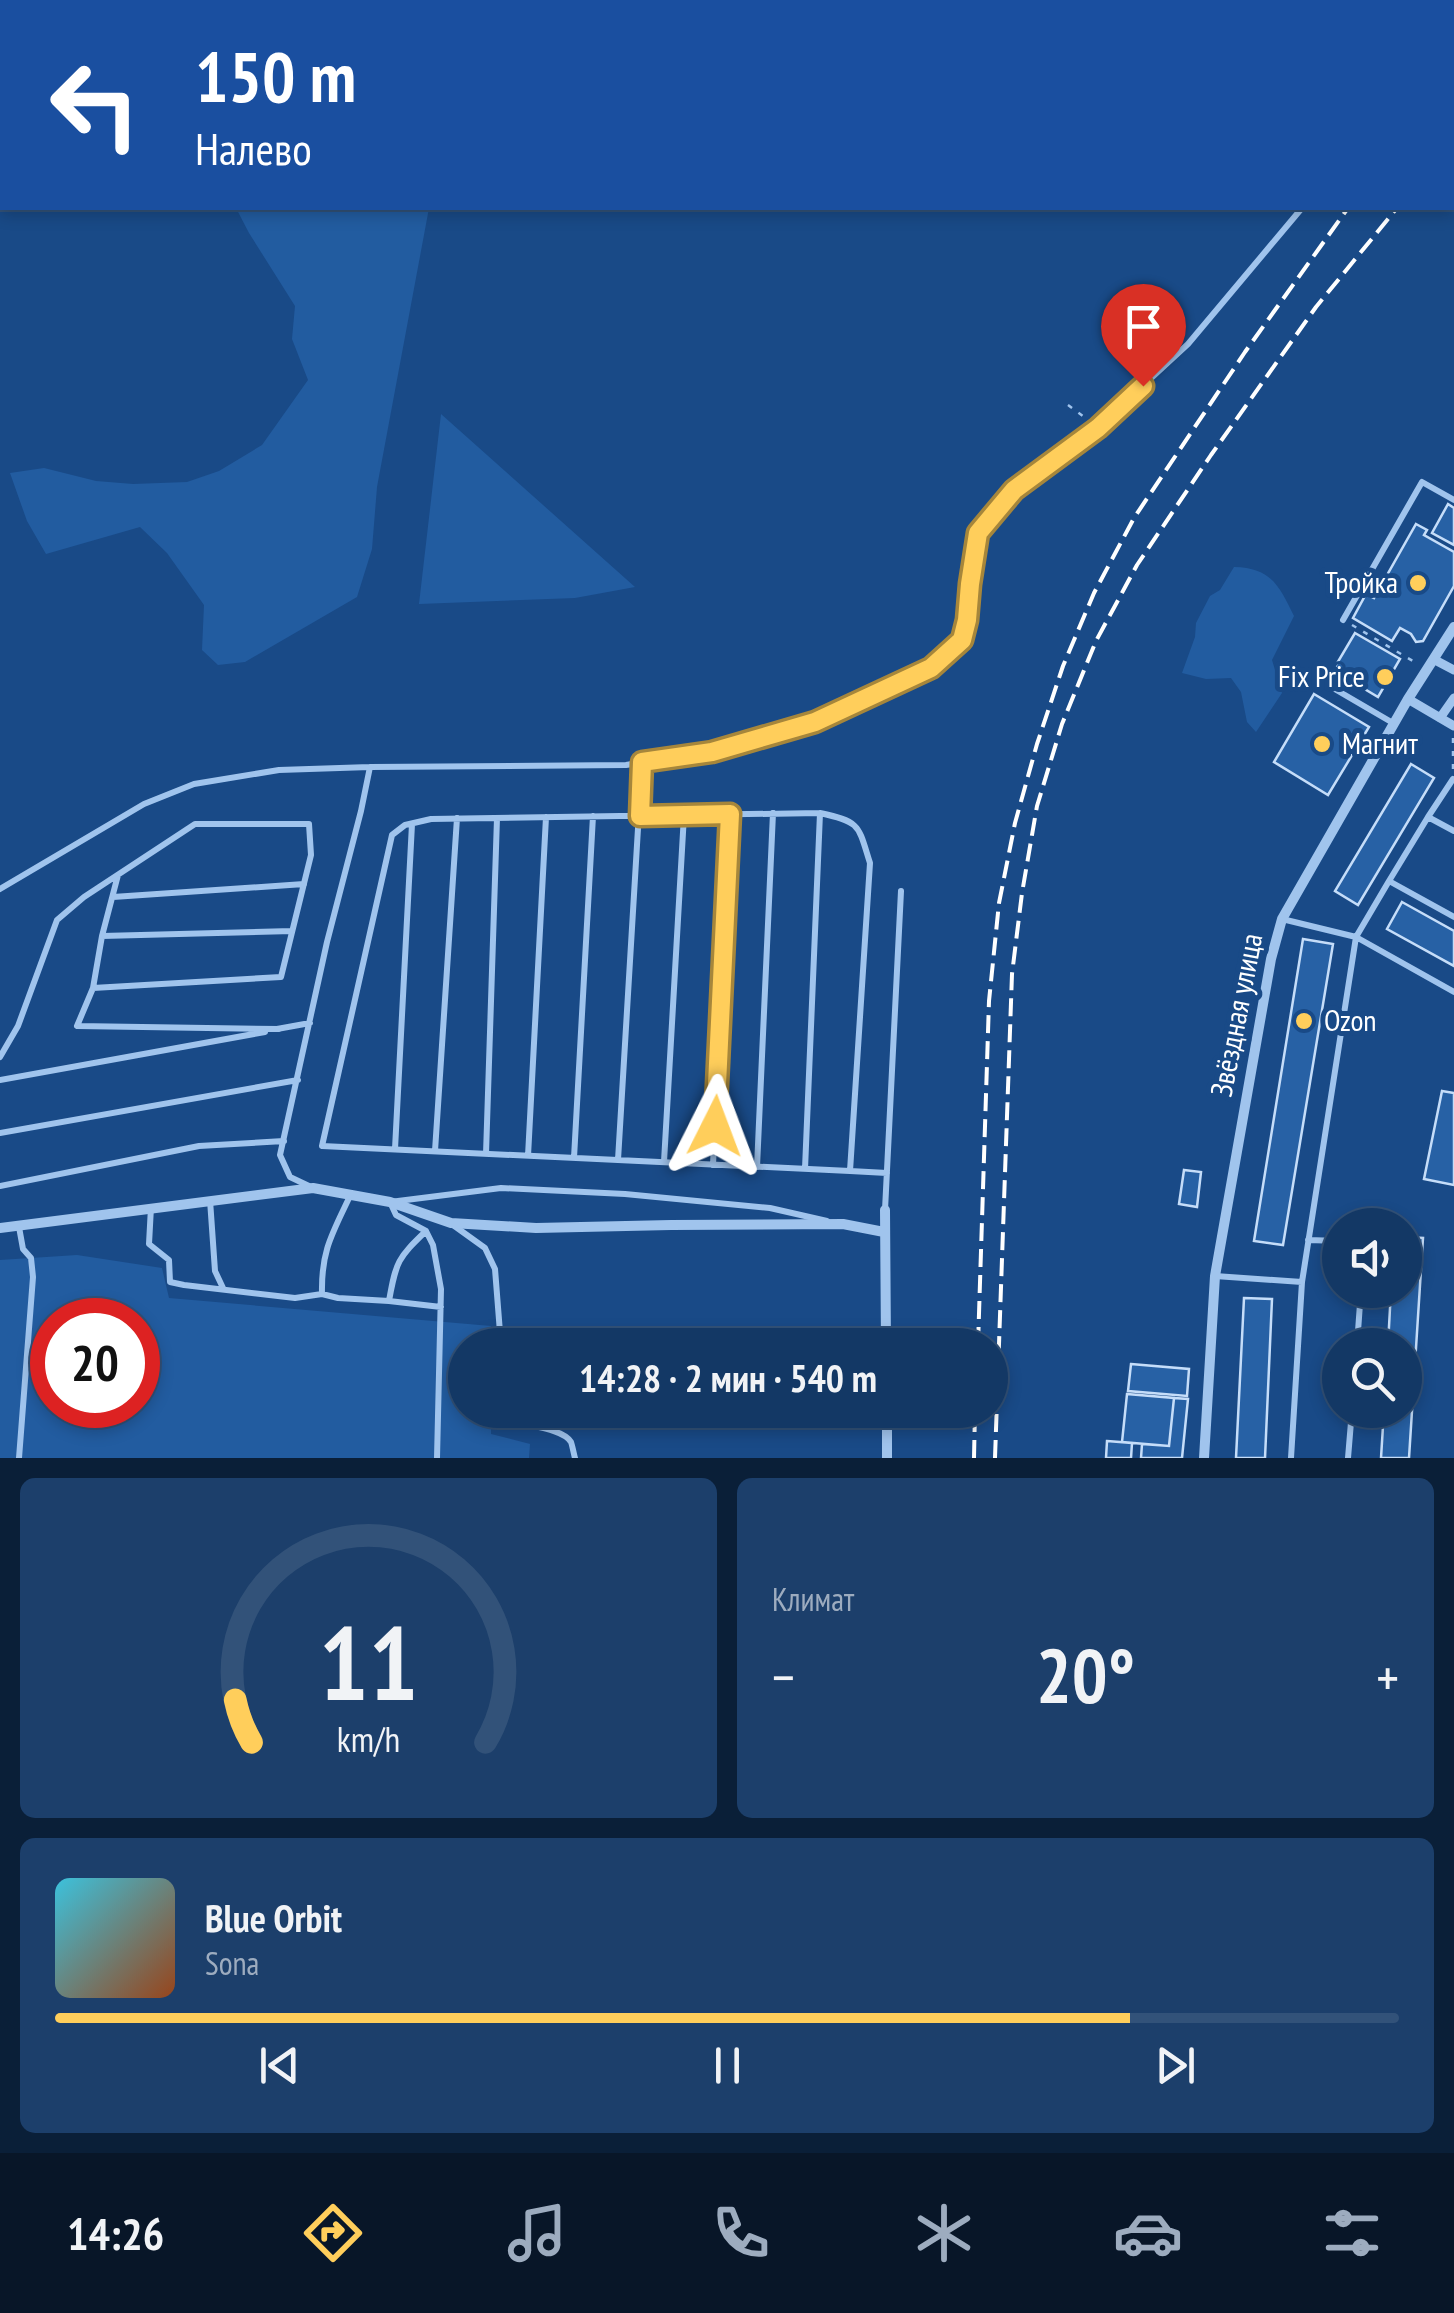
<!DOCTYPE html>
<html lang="ru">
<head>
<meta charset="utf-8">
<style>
  :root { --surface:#133865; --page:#1c3f6b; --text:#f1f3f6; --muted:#9dacbf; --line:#325279; --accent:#ffce5b }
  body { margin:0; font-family:"PT Sans Narrow",sans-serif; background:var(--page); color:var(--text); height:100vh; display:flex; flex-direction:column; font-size:38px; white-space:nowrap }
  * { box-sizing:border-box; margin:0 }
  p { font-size:32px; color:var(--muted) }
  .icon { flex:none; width:55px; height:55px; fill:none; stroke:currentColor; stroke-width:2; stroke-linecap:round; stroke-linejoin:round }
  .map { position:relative; height:1458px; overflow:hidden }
  .drawer { display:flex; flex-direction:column; gap:20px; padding:20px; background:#0a1f38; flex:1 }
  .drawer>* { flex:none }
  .top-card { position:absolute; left:0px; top:0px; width:1455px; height:210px; box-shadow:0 5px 15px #0003,0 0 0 2px var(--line); background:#1a4fa0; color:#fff; overflow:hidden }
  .buttons { position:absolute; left:1322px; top:1208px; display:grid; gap:20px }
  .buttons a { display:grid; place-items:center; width:100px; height:100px; border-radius:50%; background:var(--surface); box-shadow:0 5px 15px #0003,0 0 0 2px var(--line); font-size:50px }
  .speed { position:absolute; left:30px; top:1298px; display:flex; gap:20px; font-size:50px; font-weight:700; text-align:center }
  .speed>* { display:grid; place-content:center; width:130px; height:130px; border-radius:50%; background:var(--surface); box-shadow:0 5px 15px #0003,0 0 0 2px var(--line); line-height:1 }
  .speed .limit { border:15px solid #d22; background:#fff; color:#111 }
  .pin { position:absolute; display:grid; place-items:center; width:85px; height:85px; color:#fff; margin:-102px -42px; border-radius:50% 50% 50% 0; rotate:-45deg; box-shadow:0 0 10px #0007 }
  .pin .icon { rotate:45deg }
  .me { position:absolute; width:110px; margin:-55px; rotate:3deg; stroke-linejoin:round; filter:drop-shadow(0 0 8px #0008) }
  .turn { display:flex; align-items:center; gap:35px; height:210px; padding:0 30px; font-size:45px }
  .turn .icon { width:130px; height:130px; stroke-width:2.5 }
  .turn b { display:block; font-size:70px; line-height:85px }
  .big { font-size:75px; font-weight:700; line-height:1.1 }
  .drawer .tile { flex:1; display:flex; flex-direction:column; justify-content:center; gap:15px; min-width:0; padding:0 35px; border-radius:15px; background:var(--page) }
  .drawer .dial { align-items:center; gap:0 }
  .dial svg { height:260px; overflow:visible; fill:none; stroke:var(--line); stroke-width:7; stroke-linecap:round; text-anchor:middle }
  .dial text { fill:var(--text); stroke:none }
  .song { display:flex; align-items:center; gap:30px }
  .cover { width:120px; height:120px; border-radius:15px; background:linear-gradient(135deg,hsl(190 70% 55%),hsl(20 70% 35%)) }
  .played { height:10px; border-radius:5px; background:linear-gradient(90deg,var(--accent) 80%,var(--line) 80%) }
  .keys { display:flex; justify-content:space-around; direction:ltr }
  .heat { display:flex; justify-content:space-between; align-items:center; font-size:55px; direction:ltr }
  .drawer .tiles { flex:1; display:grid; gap:20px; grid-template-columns:1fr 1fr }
  .tile:last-child { grid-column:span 2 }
  .trip { position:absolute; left:448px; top:1328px; width:560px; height:100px; border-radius:50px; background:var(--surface); box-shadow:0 5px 15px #0003,0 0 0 2px var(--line); font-weight:700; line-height:100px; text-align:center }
  .menu { display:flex; height:160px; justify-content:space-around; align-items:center; background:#081628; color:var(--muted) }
  .menu .icon { width:70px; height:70px }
  .menu .on { color:var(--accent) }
  .menu b { font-size:45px; color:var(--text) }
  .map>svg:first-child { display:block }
  .green { fill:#225ca0; fill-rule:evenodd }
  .building { fill:#2761a5; stroke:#c5ddf9; stroke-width:2.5 }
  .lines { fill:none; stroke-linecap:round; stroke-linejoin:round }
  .path { stroke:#a0c4ed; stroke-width:2.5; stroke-dasharray:5 8; stroke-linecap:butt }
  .service { stroke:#a0c4ed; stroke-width:6 }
  .pedestrian { stroke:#a0c4ed; stroke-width:9 }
  .minor { stroke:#a0c4ed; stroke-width:10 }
  .rail { stroke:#fff; stroke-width:4; stroke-dasharray:18 8; stroke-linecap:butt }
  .route-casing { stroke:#a6863b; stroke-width:25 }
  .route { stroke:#ffce5b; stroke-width:18 }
  .poi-dot { fill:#ffce5b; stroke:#194a87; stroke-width:4 }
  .labels { text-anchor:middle; stroke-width:10; stroke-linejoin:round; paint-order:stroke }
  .poi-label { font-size:30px; fill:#fff; stroke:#194a87; text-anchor:end }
  .street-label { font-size:30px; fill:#fff; stroke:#194a87 }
</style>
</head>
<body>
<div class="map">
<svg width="1454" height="1458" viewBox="0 0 1454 1458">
  <rect width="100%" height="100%" fill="#194a87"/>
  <path class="green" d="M236,208h193l-52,279 -5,62 -15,48 -112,65 -27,3 -16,-15 2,-45 -37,-52 -27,-26 -94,27 -19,-33 -17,-48 34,-5 52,13 37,3 54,-2 32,-11 43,-26 46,-65 -16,-41 3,-33 -46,-73z
    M441,414l194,173 -60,11 -156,6z
    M1234,567c38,1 45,19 60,49l-22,44 10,33 -26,39 -9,-10 -6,-30 -10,-14 -25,1 -24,-6 13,-36 1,-14 14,-27 10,-6z
    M77,1255l85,13 7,30 322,28v19h-26v65h26v24l39,10 -1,14h-529v-198zM52,1320h86v85h-86z"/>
  <path class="building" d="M1448,504l6,4v37l-22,-12z
    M1416,524l11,6 -3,5 30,17v34l-31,55 -7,1 -5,-8 -11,-6 -8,13 -39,-23 13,-24 8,4z
    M1355,633l45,26 -22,38 -45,-27z
    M1314,694l55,33 -41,68 -54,-33z
    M1411,764l23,14 -76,127 -23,-14z
    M1402,902l52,29v35l-67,-37z
    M1303,939l30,5 -50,301 -29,-4z
    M1442,1091l12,2v92l-30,-6z
    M1184,1170l17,2 -4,35 -18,-3z
    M1405,1237l18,1 -14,220h-28l3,-48h21v-65h-17l3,-55h14z
    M1244,1298l28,1 -7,159h-29z
    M1131,1364l58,5 -2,27 -59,-5z
    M1127,1394l47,4 -5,48 -47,-4z
    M1174,1398l14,1 -6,59h-41l1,-14 27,2z
    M1107,1441l25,2 -1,15h-25z"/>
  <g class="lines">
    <path class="path" d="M1068,405l23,17
      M1352,625l66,39
      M1453,769v-32"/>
    <path class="service" d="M870,0l3,2
      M1188,0l1,2
      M1276,2l1,-2
      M1452,12l2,-1
      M1343,620l79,-138 32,18
      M1333,688l60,35
      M1428,817l25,-38
      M118,875l-16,61 -9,52 -16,38 202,3
      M1389,881l39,-64 26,14
      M0,889l144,-85 50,-20 85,-14 91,-3 256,-2 86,-14 103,-29 116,-53 31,-29 5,-20 2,-36 9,-51 36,-43 83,-62 91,-84 114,-136
      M113,897l191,-13
      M1282,919l74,18 98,55
      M102,936l190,-5
      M277,1029l33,-6
      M0,1057l18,-31 39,-106 27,-23 111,-73h114l2,31 -30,122 -188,11
      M0,1080l265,-48
      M0,1133l298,-53
      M395,1149l17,-325
      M435,1151l22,-333
      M486,1154l11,-336
      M528,1156l18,-339
      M574,1158l19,-342
      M618,1160l24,-398
      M664,1162l20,-347
      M713,1165l17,-351
      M757,1167l16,-354
      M805,1169l15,-356
      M850,1171l20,-308c-12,-38 -9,-41 -50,-50l-389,6 -26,6 -13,10 -70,311 528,25 37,2
      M0,1186l199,-40 85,-5
      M309,1186l-19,-9 -10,-22 47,-213 34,-131 9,-44
      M210,1200l5,71 8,17
      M151,1207l-2,37 20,16 1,22 14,3 111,13 27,-4 16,4 51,3 52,6
      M885,1210l16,-319
      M453,1225l32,23 10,21 6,76
      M19,1227l4,22 8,9 2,19 -14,181
      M1308,1240l32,1
      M1215,1276l87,6
      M322,1294c-1,-43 10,-60 28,-98
      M389,1301c7,-40 9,-43 37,-70
      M1357,1345l4,-55
      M506,1410l4,10c15,6 53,8 61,22 1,2 3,13 4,16
      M437,1458l4,-169 -8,-44 -7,-14 -30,-16 -6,-13 111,-14 124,6 145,14 57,13
      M1291,1458l11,-176 54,-345 33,-56 65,36
      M1348,1458l4,-48"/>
    <path class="pedestrian" d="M1435,660l19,10
      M1408,699l46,27
      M1440,718l14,-20"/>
    <path class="minor" d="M885,1210l1,135
      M0,1228l313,-40 77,14 61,21 85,5 135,-3 172,-1 41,8
      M887,1410v48
      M1204,1458l11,-182 56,-317 11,-40 126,-220 46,-72"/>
    <path class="rail" d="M1452,66l2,-2
      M1452,147l2,-1
      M978,1345l11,-344 10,-98 16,-80 22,-79 26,-78 31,-73 40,-75 111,-166 103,-144
      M974,1458l1,-48
      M995,1458l17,-484 10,-81 15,-87 25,-82 34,-83 41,-76 74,-110 105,-148 81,-99"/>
  </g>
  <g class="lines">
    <g class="route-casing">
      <path id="route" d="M715,1126l15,-312 -90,2 2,-54 70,-10 103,-30 116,-54 31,-28 5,-20 3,-36 8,-51 36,-43 84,-62 45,-42"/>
    </g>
    <use href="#route" class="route"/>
  </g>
  <g class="poi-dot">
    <circle cx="1418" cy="583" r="10"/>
    <circle cx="1385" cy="677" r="10"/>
    <circle cx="1322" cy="744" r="10"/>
    <circle cx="1304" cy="1021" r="10"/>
  </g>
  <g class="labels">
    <g class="poi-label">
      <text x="1398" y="593">Тройка</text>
      <text x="1365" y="687">Fix Price</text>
      <text x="1342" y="754" text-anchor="start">Магнит</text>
      <text x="1324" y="1031" text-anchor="start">Ozon</text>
    </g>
    <g class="street-label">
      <text transform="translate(1237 1015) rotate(-79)" y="10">Звёздная улица</text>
    </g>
  </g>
</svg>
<div class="buttons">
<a><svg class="icon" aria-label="sound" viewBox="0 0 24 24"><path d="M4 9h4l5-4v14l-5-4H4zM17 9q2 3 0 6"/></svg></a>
<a><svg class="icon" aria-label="search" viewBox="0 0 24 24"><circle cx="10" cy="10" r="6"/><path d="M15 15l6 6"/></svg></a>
</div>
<div class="speed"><div class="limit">20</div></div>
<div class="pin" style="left:1143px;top:386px;background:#d93025"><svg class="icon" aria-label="arrive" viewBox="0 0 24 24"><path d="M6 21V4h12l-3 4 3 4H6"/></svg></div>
<svg class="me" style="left:715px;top:1126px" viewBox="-20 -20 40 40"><path d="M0-17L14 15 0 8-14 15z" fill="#ffce5b" stroke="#fff" stroke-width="4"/></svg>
<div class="trip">14:28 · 2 мин · 540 m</div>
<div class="top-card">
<div class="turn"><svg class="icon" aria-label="left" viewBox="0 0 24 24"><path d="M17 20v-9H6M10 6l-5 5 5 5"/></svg><div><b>150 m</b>Налево</div></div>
</div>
</div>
<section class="drawer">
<div class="tiles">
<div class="tile dial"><svg viewBox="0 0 100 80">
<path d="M14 69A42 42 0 1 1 86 69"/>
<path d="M14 69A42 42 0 0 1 9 56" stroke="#ffce5b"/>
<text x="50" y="56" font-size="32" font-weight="700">11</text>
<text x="50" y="72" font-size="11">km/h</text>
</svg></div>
<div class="tile"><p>Климат</p>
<div class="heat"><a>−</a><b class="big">20°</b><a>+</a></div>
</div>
<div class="tile">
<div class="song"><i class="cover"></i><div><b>Blue Orbit</b><p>Sona</p></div></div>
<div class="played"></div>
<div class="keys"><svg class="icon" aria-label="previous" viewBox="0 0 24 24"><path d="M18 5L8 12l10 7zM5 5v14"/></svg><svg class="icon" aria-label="pause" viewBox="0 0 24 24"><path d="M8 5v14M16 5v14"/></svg><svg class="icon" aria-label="next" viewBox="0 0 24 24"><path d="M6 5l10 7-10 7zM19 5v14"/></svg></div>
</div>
</div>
</section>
<nav class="menu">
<b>14:26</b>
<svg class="icon on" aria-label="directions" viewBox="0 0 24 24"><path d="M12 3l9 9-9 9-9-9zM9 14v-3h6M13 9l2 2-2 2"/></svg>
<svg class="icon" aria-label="music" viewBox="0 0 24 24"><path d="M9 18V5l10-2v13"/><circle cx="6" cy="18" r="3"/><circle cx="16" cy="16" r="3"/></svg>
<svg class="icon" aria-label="phone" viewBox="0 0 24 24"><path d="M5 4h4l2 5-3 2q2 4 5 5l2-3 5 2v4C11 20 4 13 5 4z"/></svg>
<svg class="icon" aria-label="climate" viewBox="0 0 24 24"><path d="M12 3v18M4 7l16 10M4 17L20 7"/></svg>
<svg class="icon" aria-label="car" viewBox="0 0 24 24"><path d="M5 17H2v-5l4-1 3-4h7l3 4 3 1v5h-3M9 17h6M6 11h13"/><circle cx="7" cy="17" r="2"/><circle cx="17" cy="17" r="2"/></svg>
<svg class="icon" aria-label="filters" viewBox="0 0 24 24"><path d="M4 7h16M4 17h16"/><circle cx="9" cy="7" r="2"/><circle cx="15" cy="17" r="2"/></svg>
</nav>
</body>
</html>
